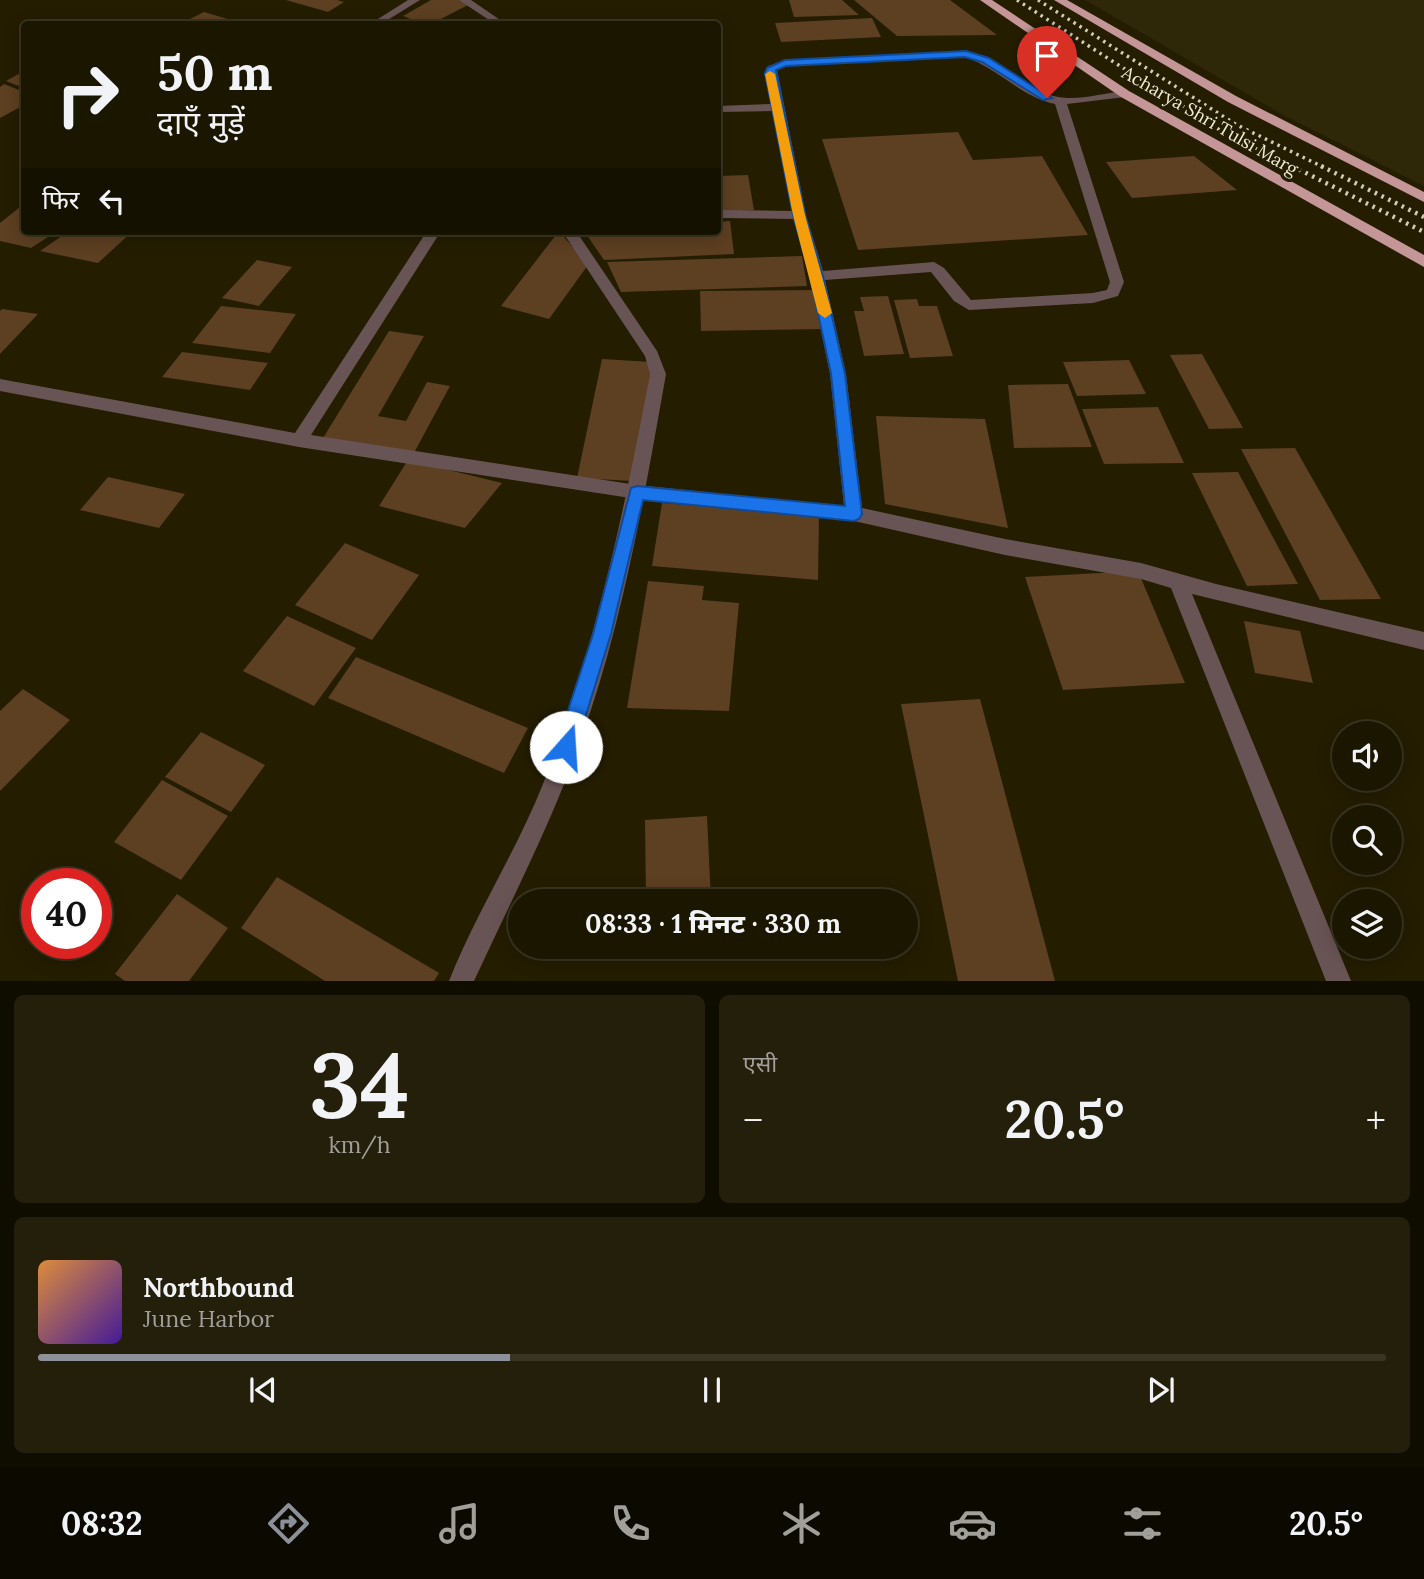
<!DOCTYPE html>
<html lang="hi">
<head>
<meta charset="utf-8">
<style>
  :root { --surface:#1b1600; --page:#241f0a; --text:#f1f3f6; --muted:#a09f99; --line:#393522; --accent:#8c9099 }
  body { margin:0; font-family:Lora,"Noto Sans Devanagari",serif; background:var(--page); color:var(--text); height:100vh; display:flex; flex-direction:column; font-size:26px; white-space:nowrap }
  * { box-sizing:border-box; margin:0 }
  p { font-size:23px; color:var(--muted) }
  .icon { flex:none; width:38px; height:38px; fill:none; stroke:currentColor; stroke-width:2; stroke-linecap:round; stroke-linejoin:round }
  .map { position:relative; height:981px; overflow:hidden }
  .panel { display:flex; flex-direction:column; gap:14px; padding:14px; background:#0f0c00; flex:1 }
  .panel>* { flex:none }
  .guide { position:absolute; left:21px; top:21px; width:700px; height:214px; border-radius:7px; box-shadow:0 4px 18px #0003,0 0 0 2px var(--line); background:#1b1600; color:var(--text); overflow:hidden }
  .buttons { position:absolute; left:1332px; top:721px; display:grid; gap:14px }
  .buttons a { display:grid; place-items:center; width:70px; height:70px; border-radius:50%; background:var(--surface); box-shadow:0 4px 18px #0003,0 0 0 2px var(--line); font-size:35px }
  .speed { position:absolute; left:21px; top:868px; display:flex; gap:14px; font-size:35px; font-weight:700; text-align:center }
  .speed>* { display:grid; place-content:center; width:91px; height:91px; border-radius:50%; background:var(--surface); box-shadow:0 4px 18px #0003,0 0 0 2px var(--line); line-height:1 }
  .speed .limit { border:10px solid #d22; background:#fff; color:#111 }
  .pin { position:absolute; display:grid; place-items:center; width:60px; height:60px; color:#fff; margin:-72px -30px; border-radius:50% 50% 50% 0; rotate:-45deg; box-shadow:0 0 7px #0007 }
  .pin .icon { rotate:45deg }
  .me { position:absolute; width:77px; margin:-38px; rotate:19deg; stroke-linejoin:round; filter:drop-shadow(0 0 5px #0008) }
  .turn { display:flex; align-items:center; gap:24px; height:147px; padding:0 21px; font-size:32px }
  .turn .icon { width:91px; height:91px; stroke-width:2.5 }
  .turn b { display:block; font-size:49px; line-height:60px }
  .then { display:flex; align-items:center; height:66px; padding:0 21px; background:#0003; gap:14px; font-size:26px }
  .big { font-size:52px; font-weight:800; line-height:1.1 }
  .panel .tile { flex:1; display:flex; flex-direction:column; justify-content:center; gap:10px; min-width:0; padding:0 24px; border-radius:10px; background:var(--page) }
  .panel .dial { align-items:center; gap:0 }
  .dial b { font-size:91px; line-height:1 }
  .song { display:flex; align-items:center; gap:21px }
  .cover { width:84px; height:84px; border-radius:10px; background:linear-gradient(135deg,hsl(30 70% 55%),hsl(260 70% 35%)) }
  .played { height:7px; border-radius:4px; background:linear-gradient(90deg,var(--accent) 35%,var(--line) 35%) }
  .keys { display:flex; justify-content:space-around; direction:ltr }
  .heat { display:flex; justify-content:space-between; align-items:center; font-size:38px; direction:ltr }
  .panel .tiles { flex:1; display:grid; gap:14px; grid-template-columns:1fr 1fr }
  .tile:last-child { grid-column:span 2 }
  .trip { position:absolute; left:508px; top:889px; width:410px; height:70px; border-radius:35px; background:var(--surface); box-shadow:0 4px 18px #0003,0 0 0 2px var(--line); font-weight:800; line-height:70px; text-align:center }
  .menu { display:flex; height:112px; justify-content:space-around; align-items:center; background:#0b0900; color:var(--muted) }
  .menu .icon { width:49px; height:49px }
  .menu .active { color:var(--accent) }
  .menu b { font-size:32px; color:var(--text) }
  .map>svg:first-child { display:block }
  .built { fill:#2e2809 }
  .building { fill:#5d3f21 }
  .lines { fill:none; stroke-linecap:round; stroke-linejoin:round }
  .minor { fill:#695455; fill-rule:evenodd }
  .tertiary { fill:#695455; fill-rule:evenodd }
  .trunk { fill:#c49697; fill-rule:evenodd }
  .rail-far1 { stroke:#d1cdb9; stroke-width:3.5; stroke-dasharray:2.5 4.5; stroke-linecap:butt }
  .rail { stroke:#d1cdb9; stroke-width:4.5; stroke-dasharray:2.5 5; stroke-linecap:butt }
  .route { fill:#1a73e8; stroke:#114b97; stroke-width:2 }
  .slow { fill:#f59e0b }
  .labels { text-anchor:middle; stroke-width:7; stroke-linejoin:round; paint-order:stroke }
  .far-street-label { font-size:18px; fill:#edead7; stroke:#241d00 }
</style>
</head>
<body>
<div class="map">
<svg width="1424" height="981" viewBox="0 0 1424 981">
  <rect width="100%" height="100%" fill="#241d00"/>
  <path class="built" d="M1085,0h339v186l-141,-71z"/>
  <path class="building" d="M286,0h51l7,2 -16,10z
    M431,0h28l11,4 -39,20h-8l-20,-8z
    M789,0h53l17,15 -65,2z
    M854,0h96l47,35 -100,1z
    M204,12l27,8 -8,4h-43z
    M872,18l9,19 -100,5 -6,-19z
    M24,71v17l-18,-7z
    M4,84l20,8v13l-24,13v-31z
    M958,132l15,28 69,-4 46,79 -230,15 -36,-111z
    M1194,156l43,34 -105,8 -26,-36z
    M748,175l6,35 -36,2v-36z
    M20,207l4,1v23h33l-26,17 -31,-7v-18z
    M730,221l4,33 -130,6 -20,-29h134v-9z
    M69,231h64l-35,32 -58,-12z
    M559,231l29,34 -39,54 -48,-13z
    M802,256l5,30 -186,6 -14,-30z
    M257,260l35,7 -33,39 -37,-8z
    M817,290l6,39 -122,2 -1,-40z
    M888,296l16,58 -40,2 -10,-45h10l-4,-14z
    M917,299l2,7h18l16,50 -43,2 -16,-58z
    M221,306l75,8 -26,39 -78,-10z
    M2,309l36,5 -38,40v-43z
    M389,331l35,5 -46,80 28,5 21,-39 23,4 -36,67 -91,-15z
    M182,352l86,11 -18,27 -88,-13z
    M1202,354l41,74 -34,1 -39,-74z
    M602,359l50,3 -19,119 -56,-3z
    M1129,360l17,34 -69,2 -14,-34z
    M1068,384l24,63 -78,1 -6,-63z
    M1158,407l26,56 -80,1 -22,-55z
    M876,416l109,3 23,109 -123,-24z
    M1295,448l86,151 -61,1 -79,-151z
    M408,460l94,23 -37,45 -86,-22z
    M1238,472l60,112 -51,2 -55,-113z
    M108,477l77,17 -26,34 -79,-18z
    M662,503l157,12 -1,65 -166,-14z
    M345,543l74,32 -47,65 -77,-35z
    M1138,571l47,112 -122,7 -38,-113z
    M648,581l56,5 -2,14 37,3 -10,108 -102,-3z
    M287,616l69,32 -42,58 -71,-35z
    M1244,621l56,10 13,52 -58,-10z
    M356,657l172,71 -24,45 -176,-75z
    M23,689l47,31 -70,71v-80z
    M980,699l75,282h-97l-57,-277z
    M201,732l64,33 -34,47 -66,-35z
    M162,780l66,36 -47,64 -67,-38z
    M707,816l4,85h-65l-1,-81z
    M277,877l162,96 -5,8h-109l-84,-53z
    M177,894l51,34 -39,53h-64l-10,-7z"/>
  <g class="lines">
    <path class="minor" d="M408,0h12l-39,24h-11z
      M966,51c33,8 55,38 88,45 22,6 48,-3 71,-5l6,3 -6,3 -58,7 57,178 -6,14 -25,7 -124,7 -15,-9 -23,-29 -106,8 21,94 16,134 143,31 136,24 75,21 208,48v18l-232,-56 159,387h-25l-155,-393 -30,-9 -136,-24 -151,-34 -217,-22 -338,-52 -299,-56v-12l295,54 132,-202h14l-130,204 326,50 207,21 -14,-132 -20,-98 -16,-57 -76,-1v-8l74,1 -20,-100 -54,1v-6l53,-2 -7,-31 4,-7 17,-6zM965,57c33,11 56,40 90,47l55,178 -3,8 -14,3 -122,7 -27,-32 -10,-6 -111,9 -17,-56 -29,-145 10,-4z"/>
    <path class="tertiary" d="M459,0h12l35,24h-11z
      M562,231h14l81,120 9,23c-22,124 -43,249 -86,368 -29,82 -69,159 -106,239h-25c27,-68 67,-129 94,-197 51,-132 81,-271 107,-410l-5,-18z"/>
    <path class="trunk" d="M980,0h12l137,91 295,164v12l-303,-170z
      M1054,0h13l169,96 188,96v10l-196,-100z"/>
    <path class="rail-far1" d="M1017,0l206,132 73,36
      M1038,0l199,125 88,43"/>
    <path class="rail" d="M1292,166l132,66
      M1321,166l103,51"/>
  </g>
  <path class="route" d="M966,51l23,7 63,40 -9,2 -61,-38 -17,-5 -179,9 -10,4 29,145 18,61 22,98 17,140 -3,5 -5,2 -211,-21 -32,134 -35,113 -3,7 -7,3 -7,-3 -3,-7 37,-113 38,-146 6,-2 208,20 -14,-132 -21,-98 -17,-61 -28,-142 2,-5 18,-8z"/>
  <path class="slow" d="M770,71l5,3 30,141 27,98 -7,5 -7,-5 -25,-98 -28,-141z"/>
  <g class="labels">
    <g class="far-street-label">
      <text transform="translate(1210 121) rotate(30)" y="6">Acharya Shri Tulsi Marg</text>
    </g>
  </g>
</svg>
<div class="buttons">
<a><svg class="icon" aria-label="sound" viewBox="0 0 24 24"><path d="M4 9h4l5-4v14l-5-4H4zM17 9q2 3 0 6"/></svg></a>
<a><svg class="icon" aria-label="search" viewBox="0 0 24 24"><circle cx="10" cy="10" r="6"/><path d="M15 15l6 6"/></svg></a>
<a><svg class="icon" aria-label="layers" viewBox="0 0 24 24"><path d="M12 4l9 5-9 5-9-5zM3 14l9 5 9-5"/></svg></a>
</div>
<div class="speed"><div class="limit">40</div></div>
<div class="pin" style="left:1047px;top:98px;background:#d93025"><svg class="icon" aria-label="arrive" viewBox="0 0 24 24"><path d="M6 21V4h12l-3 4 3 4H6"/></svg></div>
<svg class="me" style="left:566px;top:747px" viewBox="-20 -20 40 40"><circle r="19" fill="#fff"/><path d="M0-13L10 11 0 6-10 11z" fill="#1a73e8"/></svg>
<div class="trip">08:33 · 1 मिनट · 330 m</div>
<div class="guide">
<div class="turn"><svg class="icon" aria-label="right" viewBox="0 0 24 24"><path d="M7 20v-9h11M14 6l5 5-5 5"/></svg><div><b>50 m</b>दाएँ मुड़ें</div></div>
<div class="then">फिर<svg class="icon" aria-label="left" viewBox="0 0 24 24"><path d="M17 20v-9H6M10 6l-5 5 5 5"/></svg></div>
</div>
</div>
<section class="panel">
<div class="tiles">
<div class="tile dial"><b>34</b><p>km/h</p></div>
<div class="tile"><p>एसी</p>
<div class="heat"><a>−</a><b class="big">20.5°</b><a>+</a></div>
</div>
<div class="tile">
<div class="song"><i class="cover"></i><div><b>Northbound</b><p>June Harbor</p></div></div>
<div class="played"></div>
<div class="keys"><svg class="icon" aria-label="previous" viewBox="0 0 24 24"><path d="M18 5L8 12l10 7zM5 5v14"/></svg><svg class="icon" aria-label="pause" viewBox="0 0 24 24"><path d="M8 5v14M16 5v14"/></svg><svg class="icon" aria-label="next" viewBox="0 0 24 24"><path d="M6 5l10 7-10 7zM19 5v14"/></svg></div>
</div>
</div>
</section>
<nav class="menu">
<b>08:32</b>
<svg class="icon active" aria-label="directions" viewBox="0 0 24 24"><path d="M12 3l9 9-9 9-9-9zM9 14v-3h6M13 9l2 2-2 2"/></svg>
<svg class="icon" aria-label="music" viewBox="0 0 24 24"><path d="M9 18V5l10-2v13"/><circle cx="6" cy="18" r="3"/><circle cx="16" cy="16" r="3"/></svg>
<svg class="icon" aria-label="phone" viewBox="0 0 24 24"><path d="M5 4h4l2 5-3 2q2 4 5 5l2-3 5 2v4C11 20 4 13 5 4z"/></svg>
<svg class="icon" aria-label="climate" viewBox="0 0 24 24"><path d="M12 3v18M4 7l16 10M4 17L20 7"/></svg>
<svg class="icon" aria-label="car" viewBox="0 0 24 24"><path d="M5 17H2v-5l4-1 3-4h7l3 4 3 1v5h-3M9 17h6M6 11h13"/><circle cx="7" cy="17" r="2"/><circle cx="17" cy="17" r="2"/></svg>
<svg class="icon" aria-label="filters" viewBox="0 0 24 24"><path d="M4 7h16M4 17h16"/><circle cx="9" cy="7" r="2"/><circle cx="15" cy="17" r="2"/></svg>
<b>20.5°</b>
</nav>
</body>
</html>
